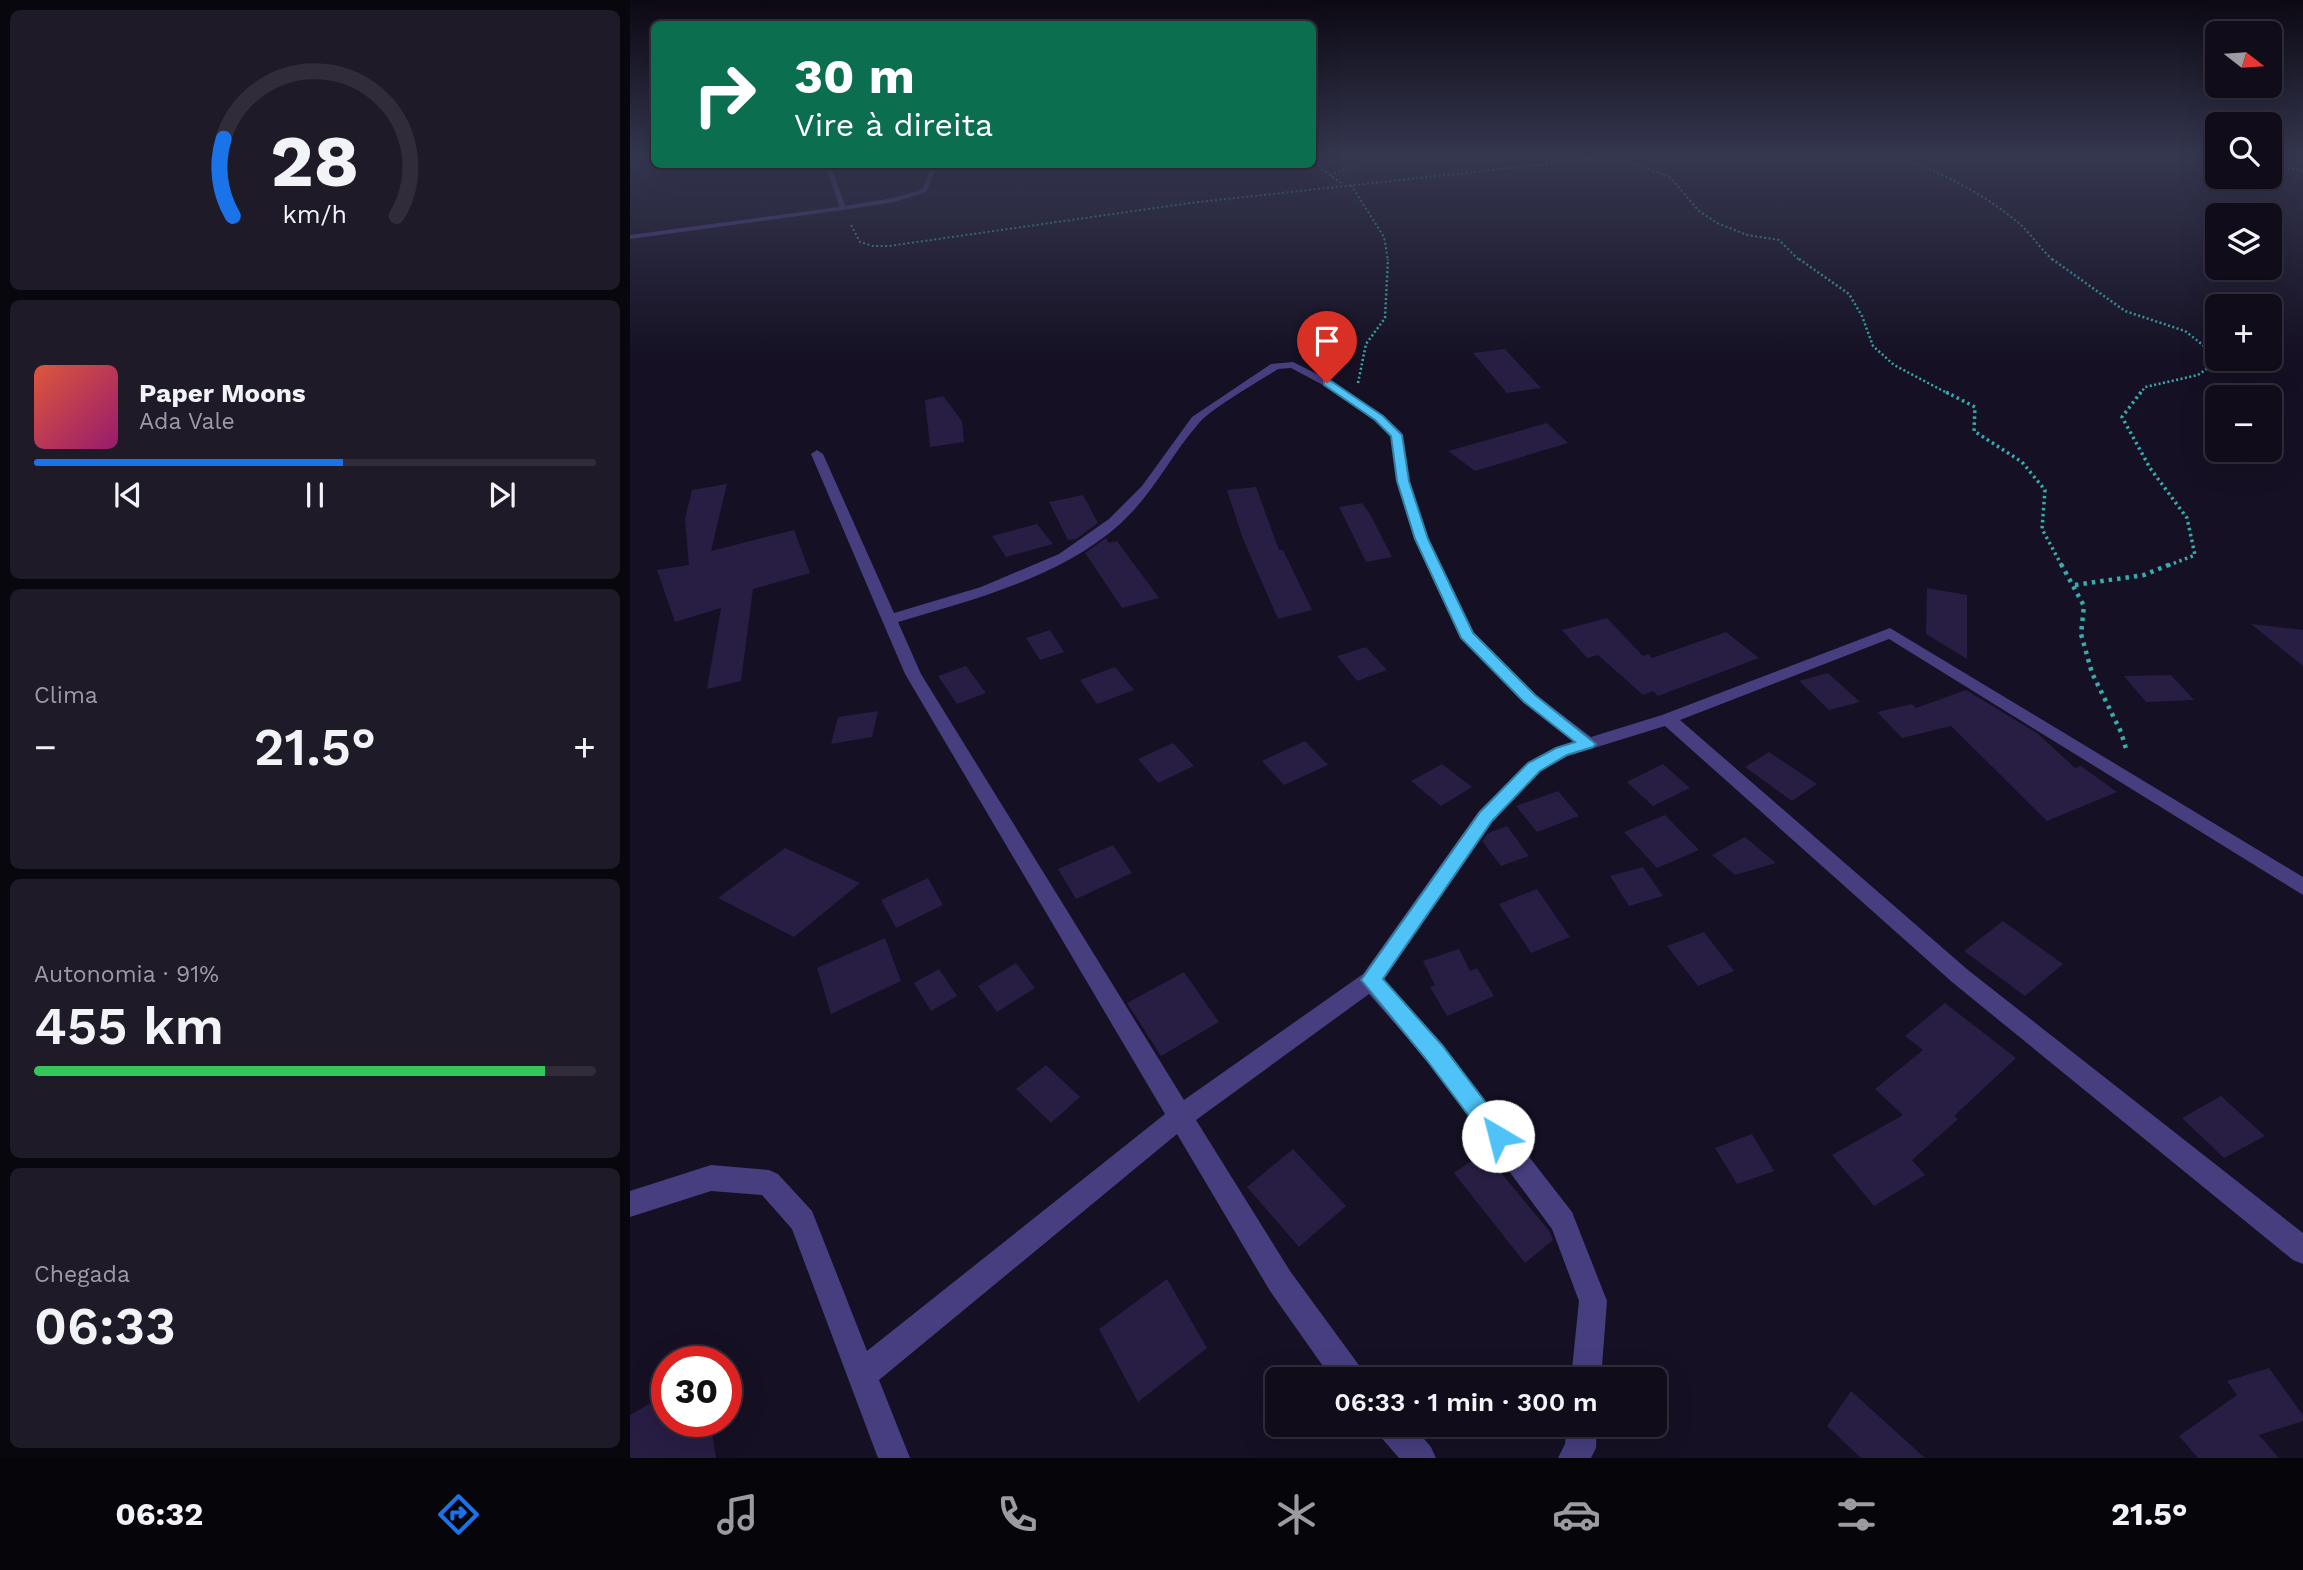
<!DOCTYPE html>
<html lang="pt">
<head>
<meta charset="utf-8">
<style>
  :root { --surface:#100c1a; --page:#1e1a27; --text:#f1f3f6; --muted:#9c9ba2; --line:#302c39; --accent:#1a73e8 }
  body { margin:0; font-family:"Work Sans",sans-serif; background:var(--page); color:var(--text); height:100vh; display:flex; flex-direction:column; font-size:26px; white-space:nowrap }
  * { box-sizing:border-box; margin:0 }
  p { font-size:23px; color:var(--muted) }
  .icon { flex:none; width:38px; height:38px; fill:none; stroke:currentColor; stroke-width:2; stroke-linecap:round; stroke-linejoin:round }
  .map { position:relative; flex:1; overflow:hidden }
  .panel { display:flex; flex-direction:column; gap:10px; padding:10px; background:#09070e; width:630px }
  .panel>* { flex:none }
  .guide { position:absolute; left:21px; top:21px; width:665px; height:147px; border-radius:10px; box-shadow:0 7px 28px #0002,0 0 0 2px var(--line); background:#0b6e4f; color:#fff; overflow:hidden }
  .needle { width:46px; rotate:107deg }
  .fabs { position:absolute; left:1575px; top:21px; display:grid; gap:14px }
  .fabs a { display:grid; place-items:center; width:77px; height:77px; border-radius:10px; background:var(--surface); box-shadow:0 7px 28px #0002,0 0 0 2px var(--line); font-size:35px }
  .speed { position:absolute; left:21px; top:1346px; display:flex; gap:14px; font-size:35px; font-weight:700; text-align:center }
  .speed>* { display:grid; place-content:center; width:91px; height:91px; border-radius:50%; background:var(--surface); box-shadow:0 7px 28px #0002,0 0 0 2px var(--line); line-height:1 }
  .speed .limit { border:10px solid #d22; background:#fff; color:#111 }
  .pin { position:absolute; display:grid; place-items:center; width:60px; height:60px; color:#fff; margin:-72px -30px; border-radius:50% 50% 50% 0; rotate:-45deg; box-shadow:0 0 7px #0007 }
  .pin .icon { rotate:45deg }
  .me { position:absolute; width:77px; margin:-38px; rotate:323deg; stroke-linejoin:round; filter:drop-shadow(0 0 5px #0008) }
  .turn { display:flex; align-items:center; gap:24px; height:147px; padding:0 28px; font-size:32px }
  .turn .icon { width:91px; height:91px; stroke-width:2.5 }
  .turn b { display:block; font-size:49px; line-height:60px }
  .big { font-size:52px; font-weight:600; line-height:1.1 }
  .panel .tile { flex:1; display:flex; flex-direction:column; justify-content:center; gap:10px; min-width:0; padding:0 24px; border-radius:10px; background:var(--page) }
  .panel .dial { align-items:center; gap:0 }
  .dial svg { height:182px; overflow:visible; fill:none; stroke:var(--line); stroke-width:7; stroke-linecap:round; text-anchor:middle }
  .dial text { fill:var(--text); stroke:none }
  .song { display:flex; align-items:center; gap:21px }
  .cover { width:84px; height:84px; border-radius:10px; background:linear-gradient(135deg,hsl(10 70% 55%),hsl(320 70% 35%)) }
  .played { height:7px; border-radius:4px; background:linear-gradient(90deg,var(--accent) 55%,var(--line) 55%) }
  .keys { display:flex; justify-content:space-around; direction:ltr }
  .heat { display:flex; justify-content:space-between; align-items:center; font-size:38px; direction:ltr }
  .charge { height:10px; border-radius:5px; background:linear-gradient(90deg,#34c759 91%,var(--line) 0) }
  .trip { position:absolute; left:635px; top:1367px; width:402px; height:70px; border-radius:10px; background:var(--surface); box-shadow:0 7px 28px #0002,0 0 0 2px var(--line); font-weight:600; line-height:70px; text-align:center }
  .menu { display:flex; height:112px; justify-content:space-around; align-items:center; background:#06050a; color:var(--muted) }
  .menu .icon { width:49px; height:49px }
  .menu .selected { color:var(--accent) }
  .menu b { font-size:32px; color:var(--text) }
  main { display:flex; flex:1; min-height:0 }
  .map>svg:first-child { display:block }
  .building { fill:#281d43 }
  .lines { fill:none; stroke-linecap:round; stroke-linejoin:round }
  .path-far3 { stroke:#37abae; stroke-width:2; stroke-dasharray:2 2.5; stroke-linecap:butt }
  .path-far2 { stroke:#37abae; stroke-width:2.5; stroke-dasharray:2 2.5; stroke-linecap:butt }
  .path-far1 { stroke:#37abae; stroke-width:3.5; stroke-dasharray:2.5 3.5; stroke-linecap:butt }
  .path { stroke:#37abae; stroke-width:4.5; stroke-dasharray:3.5 5; stroke-linecap:butt }
  .lane { fill:#463e7f; fill-rule:evenodd }
  .street { fill:#463e7f; fill-rule:evenodd }
  .route { fill:#4fc3f7; stroke:#337fa1; stroke-width:2 }
</style>
</head>
<body>
<main>
<section class="panel">
<div class="tile dial"><svg viewBox="0 0 100 80">
<path d="M14 69A42 42 0 1 1 86 69"/>
<path d="M14 69A42 42 0 0 1 10 35" stroke="#1a73e8"/>
<text x="50" y="56" font-size="32" font-weight="700">28</text>
<text x="50" y="72" font-size="11">km/h</text>
</svg></div>
<div class="tile">
<div class="song"><i class="cover"></i><div><b>Paper Moons</b><p>Ada Vale</p></div></div>
<div class="played"></div>
<div class="keys"><svg class="icon" aria-label="previous" viewBox="0 0 24 24"><path d="M18 5L8 12l10 7zM5 5v14"/></svg><svg class="icon" aria-label="pause" viewBox="0 0 24 24"><path d="M8 5v14M16 5v14"/></svg><svg class="icon" aria-label="next" viewBox="0 0 24 24"><path d="M6 5l10 7-10 7zM19 5v14"/></svg></div>
</div>
<div class="tile"><p>Clima</p>
<div class="heat"><a>−</a><b class="big">21.5°</b><a>+</a></div>
</div>
<div class="tile"><p>Autonomia · 91%</p><b class="big">455 km</b><div class="charge"></div></div>
<div class="tile"><p>Chegada</p><b class="big">06:33</b></div>
</section>
<div class="map">
<svg width="1673" height="1458" viewBox="0 0 1673 1458">
  <rect width="100%" height="100%" fill="#151023"/>
  <path class="building" d="M875,349l36,39 -34,5 -34,-40z
    M313,396l19,25 2,21 -34,5 -5,-47z
    M917,423l21,20 -93,28 -27,-20z
    M97,484l-16,67 83,-21 16,43 -57,16 -12,92 -34,8 14,-81 -46,14 -18,-52 32,-5 -4,-46 7,-29z
    M626,487l23,63h4l29,60 -34,9 -35,-80 -16,-49z
    M453,495l15,28 -22,16 -8,1 -19,-38z
    M732,503l8,11 22,43 -26,5 -27,-55z
    M407,524l16,20 -47,13 -14,-21z
    M476,538l3,5 8,-2 42,57 -37,10 -37,-55z
    M1297,588l40,7v64l-41,-25z
    M977,618l36,38 5,-2 4,4 74,-26 33,26 -101,38 -5,-5 -10,4 -45,-40 -11,3 -25,-28z
    M1621,624l52,6v36z
    M420,630l14,22 -24,8 -14,-22z
    M736,647l21,23 -30,11 -20,-25z
    M336,666l20,27 -29,11 -19,-28z
    M485,667l19,23 -37,14 -17,-24z
    M1198,673l32,29 -31,8 -30,-29z
    M1541,675l23,25 -48,2 -22,-26z
    M1336,690l71,43 38,35 6,-2 36,26 -70,29 -96,-95 -49,12 -25,-26 35,-8 4,4z
    M248,711l-6,26 -41,7 7,-27z
    M675,741l23,24 -44,20 -22,-24z
    M543,743l21,23 -36,17 -20,-24z
    M1139,752l48,32 -25,17 -47,-34z
    M812,764l30,23 -31,19 -30,-25z
    M1033,764l27,24 -37,18 -26,-24z
    M928,791l21,25 -42,16 -21,-26z
    M1035,815l34,35 -42,18 -33,-36z
    M877,826l22,30 -28,10 -19,-25 6,-8z
    M1115,837l31,26 -41,12 -23,-20z
    M483,845l19,28 -56,26 -18,-30z
    M155,848l75,35 -66,54 -76,-39z
    M1013,867l20,29 -34,10 -19,-30z
    M298,878l15,27 -47,23 -15,-28z
    M907,889l33,48 -39,16 -32,-49z
    M1373,921l60,43 -38,32 -61,-45z
    M1074,932l30,39 -36,15 -31,-40z
    M255,938l16,43 -70,33 -14,-46z
    M829,949l11,22 7,-3 17,28 -47,20 -17,-29 5,-2 -12,-24z
    M386,963l19,25 -38,24 -19,-26z
    M309,969l18,27 -26,15 -17,-28z
    M554,972l35,50 -58,34 -34,-53z
    M1315,1003l71,55 -62,58 4,3 -46,41 13,15 -51,31 -42,-51 71,-40 -28,-26 48,-39 -18,-14z
    M416,1065l34,32 -29,26 -35,-34z
    M1591,1096l44,40 -41,22 -42,-40z
    M1122,1134l22,37 -37,13 -22,-36z
    M663,1149l53,57 -47,41 -52,-60z
    M854,1152l66,80 3,8 -28,23 -71,-90z
    M537,1279l40,69 -69,54 -39,-73z
    M1639,1368l34,47v6l-44,14 20,23h-81l-19,-22 58,-41 -10,-14z
    M1221,1391l74,67h-64l-34,-32z
    M37,1394v27h43l6,37h-86v-43z"/>
  <g class="lines">
    <path class="path-far3" d="M685,157l6,12 22,15
      M984,157l55,19 30,35 18,12 30,12 32,5 21,21
      M1270,157c44,17 84,37 120,67 12,11 21,26 34,37
      M1640,164l33,7
      M700,175l45,-18
      M721,185l33,52 4,24
      M221,225l9,17 13,4h16l301,-43 421,-46"/>
    <path class="path-far2" d="M1169,259l50,35 13,22 11,30 21,19 55,29
      M1422,259l73,52 60,20 32,25
      M728,383l8,-39 19,-26 3,-59
      M1510,394l5,-7 53,-12 23,-16"/>
    <path class="path-far1" d="M1316,392l29,15 -1,24 48,31 23,28 -3,39 20,37
      M1511,392l-19,25 28,51 37,50 8,37 -28,11"/>
    <path class="path" d="M1431,564l23,42 -3,28 11,39 29,59 6,20
      M1445,585l69,-10 27,-11"/>
    <path class="lane" d="M195,164h5l15,42 48,-8 29,-8 11,-26h5l-12,28 -32,10 -51,8 -3,-2z"/>
    <path class="street" d="M216,206l-3,4 -213,29v-4z
      M663,362l38,19 52,35 18,16 8,49 20,58 45,94 61,61 56,43 71,-22 228,-87 413,249v18l-414,-256 -209,81 288,250 335,263v31l-10,-4 -341,-278 -287,-256 -97,30 -28,15 -47,50 -109,158 58,66 130,167 35,89 -6,78h-30l8,-78 -27,-72 -126,-170 -57,-65 -173,126 94,151 71,97 4,11h-33l-62,-88 -93,-157 -298,246 31,78h-32l-86,-229 -30,-34 -51,-4 -81,26v-26l81,-26 58,5 9,4 34,37 55,140 298,-237 -260,-440 -94,-220 6,-4 6,4 71,159 87,-26 78,-33 50,-35 33,-33 50,-69 79,-53zM661,368l32,17 52,35 16,16 6,45 18,58 44,96 64,67 51,40 -18,6 -28,15 -49,48 -116,163 -179,126 -263,-426 -23,-52c76,-23 162,-44 222,-98 34,-31 50,-68 79,-101 13,-15 59,-41 79,-54z
      M745,1424h36l20,23 5,11h-37l-20,-23z
      M937,1424h30l-1,24 -5,10h-33l7,-14z"/>
  </g>
  <linearGradient id="sky" x2="0" y2="1"><stop stop-color="#0c0913"/><stop offset="0.43" stop-color="#353750"/><stop offset="1" stop-color="#353750" stop-opacity="0"/></linearGradient>
  <rect width="1673" height="362" fill="url(#sky)"/>
  <path class="route" d="M694,381h7l52,35 19,19 7,46 19,58 45,94 62,62 61,49 -3,3 -26,8 -27,16 -48,50 -109,158 59,66 64,84 3,7 -3,8 -8,3 -8,-3 -64,-85 -65,-79 119,-168 48,-49 28,-15 19,-6 -51,-40 -63,-64 -46,-99 -18,-58 -6,-45 -16,-16 -51,-35z"/>
</svg>
<div class="fabs">
<a><svg class="needle" viewBox="-14 -14 28 28"><path d="M0-13l5 13h-10z" fill="#e53935"/><path d="M0 13l5-13h-10z" fill="#9c9ba2"/></svg></a>
<a><svg class="icon" aria-label="search" viewBox="0 0 24 24"><circle cx="10" cy="10" r="6"/><path d="M15 15l6 6"/></svg></a>
<a><svg class="icon" aria-label="layers" viewBox="0 0 24 24"><path d="M12 4l9 5-9 5-9-5zM3 14l9 5 9-5"/></svg></a>
<a>+</a>
<a>−</a>
</div>
<div class="speed"><div class="limit">30</div></div>
<div class="pin" style="left:697px;top:383px;background:#d93025"><svg class="icon" aria-label="arrive" viewBox="0 0 24 24"><path d="M6 21V4h12l-3 4 3 4H6"/></svg></div>
<svg class="me" style="left:868px;top:1136px" viewBox="-20 -20 40 40"><circle r="19" fill="#fff"/><path d="M0-13L10 11 0 6-10 11z" fill="#4fc3f7"/></svg>
<div class="trip">06:33 · 1 min · 300 m</div>
<div class="guide">
<div class="turn"><svg class="icon" aria-label="right" viewBox="0 0 24 24"><path d="M7 20v-9h11M14 6l5 5-5 5"/></svg><div><b>30 m</b>Vire à direita</div></div>
</div>
</div>
</main>
<nav class="menu">
<b>06:32</b>
<svg class="icon selected" aria-label="directions" viewBox="0 0 24 24"><path d="M12 3l9 9-9 9-9-9zM9 14v-3h6M13 9l2 2-2 2"/></svg>
<svg class="icon" aria-label="music" viewBox="0 0 24 24"><path d="M9 18V5l10-2v13"/><circle cx="6" cy="18" r="3"/><circle cx="16" cy="16" r="3"/></svg>
<svg class="icon" aria-label="phone" viewBox="0 0 24 24"><path d="M5 4h4l2 5-3 2q2 4 5 5l2-3 5 2v4C11 20 4 13 5 4z"/></svg>
<svg class="icon" aria-label="climate" viewBox="0 0 24 24"><path d="M12 3v18M4 7l16 10M4 17L20 7"/></svg>
<svg class="icon" aria-label="car" viewBox="0 0 24 24"><path d="M5 17H2v-5l4-1 3-4h7l3 4 3 1v5h-3M9 17h6M6 11h13"/><circle cx="7" cy="17" r="2"/><circle cx="17" cy="17" r="2"/></svg>
<svg class="icon" aria-label="filters" viewBox="0 0 24 24"><path d="M4 7h16M4 17h16"/><circle cx="9" cy="7" r="2"/><circle cx="15" cy="17" r="2"/></svg>
<b>21.5°</b>
</nav>
</body>
</html>
